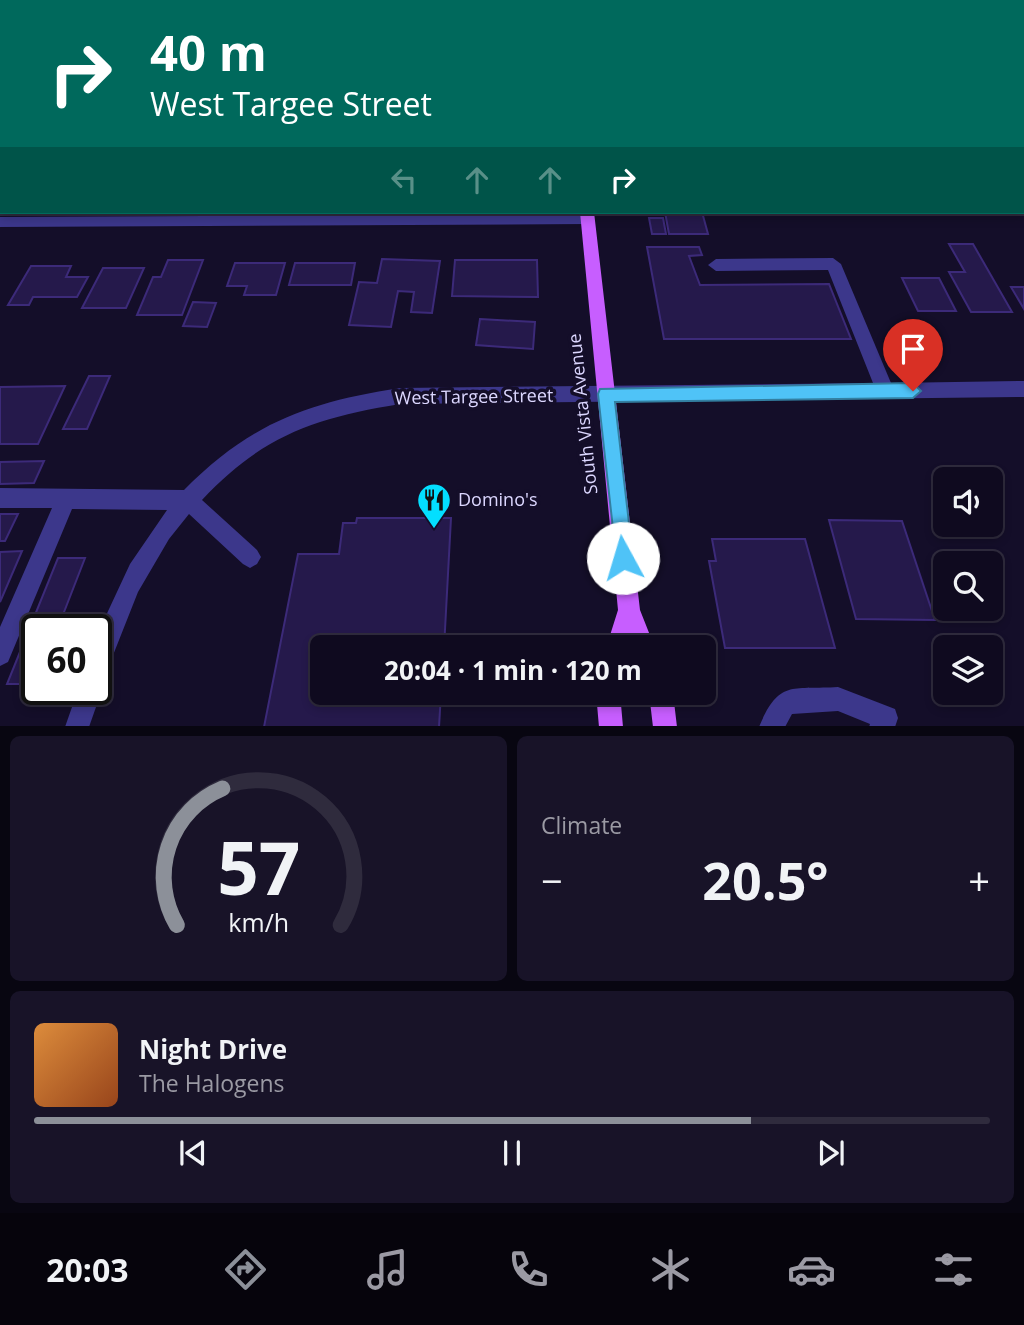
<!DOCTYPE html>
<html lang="en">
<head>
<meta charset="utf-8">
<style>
  :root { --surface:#0f0a1f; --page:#181328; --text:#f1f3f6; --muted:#9b9aa4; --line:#2f2b3d; --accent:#8c9099 }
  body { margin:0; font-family:"Open Sans",sans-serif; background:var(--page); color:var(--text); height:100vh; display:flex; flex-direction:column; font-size:26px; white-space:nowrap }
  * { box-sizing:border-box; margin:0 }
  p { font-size:23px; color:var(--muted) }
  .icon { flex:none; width:38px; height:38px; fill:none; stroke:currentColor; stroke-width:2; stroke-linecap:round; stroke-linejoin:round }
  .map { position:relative; height:726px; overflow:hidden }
  .side { display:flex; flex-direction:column; gap:10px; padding:10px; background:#080611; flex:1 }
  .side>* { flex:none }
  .guide { position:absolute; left:0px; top:0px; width:1026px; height:214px; box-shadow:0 4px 10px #0003,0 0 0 2px var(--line); background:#00695c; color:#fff; overflow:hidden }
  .fabs { position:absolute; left:933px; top:467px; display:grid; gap:14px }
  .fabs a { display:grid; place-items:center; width:70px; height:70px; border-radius:10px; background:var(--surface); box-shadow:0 4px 10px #0003,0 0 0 2px var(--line); font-size:35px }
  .speed { position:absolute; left:21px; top:614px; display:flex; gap:14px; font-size:35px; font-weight:700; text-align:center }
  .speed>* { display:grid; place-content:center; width:91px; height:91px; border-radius:50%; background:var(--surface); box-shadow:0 4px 10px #0003,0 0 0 2px var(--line); line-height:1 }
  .speed .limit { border:4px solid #111; border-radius:10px; background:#fff; color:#111 }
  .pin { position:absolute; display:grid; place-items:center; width:60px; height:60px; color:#fff; margin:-72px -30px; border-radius:50% 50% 50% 0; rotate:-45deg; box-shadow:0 0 7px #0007 }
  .pin .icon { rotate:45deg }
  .me { position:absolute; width:77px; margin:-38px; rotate:354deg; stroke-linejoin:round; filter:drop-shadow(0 0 5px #0008) }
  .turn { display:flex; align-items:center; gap:24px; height:147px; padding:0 35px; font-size:32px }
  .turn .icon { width:91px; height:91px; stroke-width:2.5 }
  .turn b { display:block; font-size:49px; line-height:60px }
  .lanes { display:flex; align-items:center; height:66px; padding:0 35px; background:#0003; justify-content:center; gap:35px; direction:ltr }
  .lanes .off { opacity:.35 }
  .big { font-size:52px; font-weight:700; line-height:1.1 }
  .side .tile { flex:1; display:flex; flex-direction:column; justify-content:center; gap:10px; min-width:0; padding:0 24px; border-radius:10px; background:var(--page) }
  .side .dial { align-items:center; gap:0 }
  .dial svg { height:182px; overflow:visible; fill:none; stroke:var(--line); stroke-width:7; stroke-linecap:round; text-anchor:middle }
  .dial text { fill:var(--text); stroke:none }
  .song { display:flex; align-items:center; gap:21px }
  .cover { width:84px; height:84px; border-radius:10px; background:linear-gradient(135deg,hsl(30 70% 55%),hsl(20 70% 35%)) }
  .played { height:7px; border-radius:4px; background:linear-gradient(90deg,var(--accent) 75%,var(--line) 75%) }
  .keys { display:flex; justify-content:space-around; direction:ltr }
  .heat { display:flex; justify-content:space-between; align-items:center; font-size:38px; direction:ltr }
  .side .tiles { flex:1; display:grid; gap:10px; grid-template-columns:1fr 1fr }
  .tile:last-child { grid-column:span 2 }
  .trip { position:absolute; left:310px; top:635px; width:406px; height:70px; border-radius:10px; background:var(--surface); box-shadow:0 4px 10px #0003,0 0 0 2px var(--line); font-weight:700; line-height:70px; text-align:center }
  .tab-bar { display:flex; height:112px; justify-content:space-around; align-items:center; background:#06040c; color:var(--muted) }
  .tab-bar .icon { width:49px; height:49px }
  .tab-bar .selected { color:var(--accent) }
  .tab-bar b { font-size:32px; color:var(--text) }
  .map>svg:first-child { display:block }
  .building { fill:#25194b; stroke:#3c2a79; stroke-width:2 }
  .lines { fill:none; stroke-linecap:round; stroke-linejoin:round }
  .minor { fill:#3c378b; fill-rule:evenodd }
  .major { fill:#c75eff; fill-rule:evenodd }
  .route { fill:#4fc3f7; stroke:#337fa1; stroke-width:2 }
  .labels { text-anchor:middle; stroke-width:7; stroke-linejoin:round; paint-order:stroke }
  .street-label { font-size:18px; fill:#dcd7ff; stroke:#140e29 }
  .poi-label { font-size:18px; fill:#dcd7ff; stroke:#140e29; text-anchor:start }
</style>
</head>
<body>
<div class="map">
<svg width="1024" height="727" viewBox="0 0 1024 727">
  <rect width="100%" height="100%" fill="#140e29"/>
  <path class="building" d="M665,212h37l6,22h-39z
    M649,218h14l3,16h-14z
    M949,244h24l39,68h-41l-22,-40h16z
    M647,247h52l3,8 -13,1 11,29 129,-1 22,55h-187z
    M382,259l58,2 -8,52 -21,-1 3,-20 -16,-1 -7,36 -42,-2 10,-43 18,1z
    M168,260h35l-21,55h-45l16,-38h8z
    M455,260h82l1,37 -86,-1z
    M235,263h50l-9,32h-32l3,-9h-20z
    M295,263h60l-4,22h-62z
    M31,266h40l-5,11h22l-11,20h-44l-4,8h-21z
    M103,268h41l-18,40h-44z
    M902,278h37l17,33h-38z
    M1011,287h13v22z
    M193,302l23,1 -9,24 -24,-1z
    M480,319l55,3 -2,27 -57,-4z
    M89,376h21l-23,53h-24z
    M65,386l-27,58h-38v-57z
    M44,461l-10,22 -34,1v-22z
    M0,514h18l-13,27h-5z
    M357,518h94l-7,130h-122v45h119l-2,34h-175l34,-173h41l4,-31h13z
    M829,520l73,1 33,99 -79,-1z
    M712,539h93l30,109h-110l-16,-87h7z
    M22,551l-22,51v-50z
    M58,558h27l-28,72h-20l-1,54h-29z"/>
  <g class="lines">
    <path class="minor" d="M0,39h2v6h-2z
      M587,214l7,5 -7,5 -587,3v-10z
      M833,258l8,6 50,119 133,-2v16l-624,7c-85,14 -137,31 -198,96l55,50 4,7 -4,7 -7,4 -7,-4 -54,-50 -20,25 -31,53 -34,86 -7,3 5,9 -13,37h-24l13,-37h18v-53l34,-73 37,-54 -95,-1 -64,153 -8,4v-39l52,-119h-52v-20l184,2c66,-67 125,-88 216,-102l473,-5 -45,-113 -112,1 -8,-6 8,-6z
      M838,687l57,22 3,9 -3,9h-26l1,-3 -32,-13 -46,3 -7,13h-26c20,-48 33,-37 79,-40z"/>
    <path class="major" d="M559,0h10l1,2h-10z
      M580,212h14l46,398 15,38h-23l-2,-6 -1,6h-23l12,-38z
      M596,693h24l3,34h-24z
      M649,693h24l4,34h-24z"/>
  </g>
  <path class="route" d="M913,383l8,8 -8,7 -298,4 18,156 -3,7 -7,3 -6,-3 -19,-171 2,-5z"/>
  <defs>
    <g id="restaurant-pin" transform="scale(1.75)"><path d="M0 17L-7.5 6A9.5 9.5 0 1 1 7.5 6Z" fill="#03dfff" stroke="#140e29"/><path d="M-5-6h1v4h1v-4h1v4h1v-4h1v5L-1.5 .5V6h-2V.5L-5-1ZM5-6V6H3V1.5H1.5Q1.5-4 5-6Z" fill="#111"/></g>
  </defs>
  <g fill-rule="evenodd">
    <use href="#restaurant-pin" x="434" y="500"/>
  </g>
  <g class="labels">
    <g class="street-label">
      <text transform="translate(474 397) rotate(-1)" y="6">West Targee Street</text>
      <text transform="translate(583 414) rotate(-96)" y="6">South Vista Avenue</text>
    </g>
    <g class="poi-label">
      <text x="458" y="506">Domino's</text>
    </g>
  </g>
</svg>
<div class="fabs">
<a><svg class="icon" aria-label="sound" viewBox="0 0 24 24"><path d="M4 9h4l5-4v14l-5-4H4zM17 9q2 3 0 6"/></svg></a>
<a><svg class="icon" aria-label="search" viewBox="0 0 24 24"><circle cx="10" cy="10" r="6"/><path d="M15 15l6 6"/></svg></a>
<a><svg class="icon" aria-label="layers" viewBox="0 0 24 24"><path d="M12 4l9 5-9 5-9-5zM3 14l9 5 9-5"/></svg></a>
</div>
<div class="speed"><div class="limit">60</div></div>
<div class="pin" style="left:913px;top:391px;background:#d93025"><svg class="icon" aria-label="arrive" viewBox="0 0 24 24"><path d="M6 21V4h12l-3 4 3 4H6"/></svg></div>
<svg class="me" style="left:623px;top:558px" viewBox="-20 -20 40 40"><circle r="19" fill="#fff"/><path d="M0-13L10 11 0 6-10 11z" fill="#4fc3f7"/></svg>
<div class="trip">20:04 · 1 min · 120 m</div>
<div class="guide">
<div class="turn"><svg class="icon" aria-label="right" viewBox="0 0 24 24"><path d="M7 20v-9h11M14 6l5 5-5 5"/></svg><div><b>40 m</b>West Targee Street</div></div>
<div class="lanes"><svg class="icon off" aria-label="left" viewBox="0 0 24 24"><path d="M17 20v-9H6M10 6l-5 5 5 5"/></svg><svg class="icon off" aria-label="ahead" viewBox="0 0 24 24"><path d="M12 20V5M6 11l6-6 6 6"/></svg><svg class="icon off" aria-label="ahead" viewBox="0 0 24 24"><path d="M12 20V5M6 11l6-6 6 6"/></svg><svg class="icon" aria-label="right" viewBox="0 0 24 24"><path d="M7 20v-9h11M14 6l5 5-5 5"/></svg></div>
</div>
</div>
<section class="side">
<div class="tiles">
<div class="tile dial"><svg viewBox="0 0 100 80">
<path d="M14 69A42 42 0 1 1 86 69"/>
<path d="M14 69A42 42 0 0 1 34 9" stroke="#8c9099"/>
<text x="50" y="56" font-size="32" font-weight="700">57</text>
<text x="50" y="72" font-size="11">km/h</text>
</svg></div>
<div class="tile"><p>Climate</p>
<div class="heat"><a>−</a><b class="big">20.5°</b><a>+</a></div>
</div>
<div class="tile">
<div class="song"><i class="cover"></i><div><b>Night Drive</b><p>The Halogens</p></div></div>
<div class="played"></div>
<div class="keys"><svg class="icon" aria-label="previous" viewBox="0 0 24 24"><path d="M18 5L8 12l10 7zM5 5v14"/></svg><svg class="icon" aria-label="pause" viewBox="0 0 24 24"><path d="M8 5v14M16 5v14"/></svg><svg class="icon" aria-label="next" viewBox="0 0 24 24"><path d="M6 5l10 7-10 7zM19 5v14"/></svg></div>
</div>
</div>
</section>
<nav class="tab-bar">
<b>20:03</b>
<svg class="icon selected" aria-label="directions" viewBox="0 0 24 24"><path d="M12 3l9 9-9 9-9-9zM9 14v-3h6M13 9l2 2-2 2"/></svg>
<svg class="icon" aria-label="music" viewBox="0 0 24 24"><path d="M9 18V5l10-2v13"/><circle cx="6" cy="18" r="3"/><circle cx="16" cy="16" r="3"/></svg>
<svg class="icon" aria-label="phone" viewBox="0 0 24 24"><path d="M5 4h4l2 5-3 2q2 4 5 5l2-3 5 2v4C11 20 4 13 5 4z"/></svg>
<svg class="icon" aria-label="climate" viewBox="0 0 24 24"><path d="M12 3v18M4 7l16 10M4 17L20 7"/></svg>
<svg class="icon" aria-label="car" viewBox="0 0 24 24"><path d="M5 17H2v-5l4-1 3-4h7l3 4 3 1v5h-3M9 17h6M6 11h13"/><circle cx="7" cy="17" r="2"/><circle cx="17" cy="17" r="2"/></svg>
<svg class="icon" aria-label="filters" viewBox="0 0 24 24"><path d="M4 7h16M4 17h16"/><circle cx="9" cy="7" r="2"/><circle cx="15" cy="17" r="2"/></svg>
</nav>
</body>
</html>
